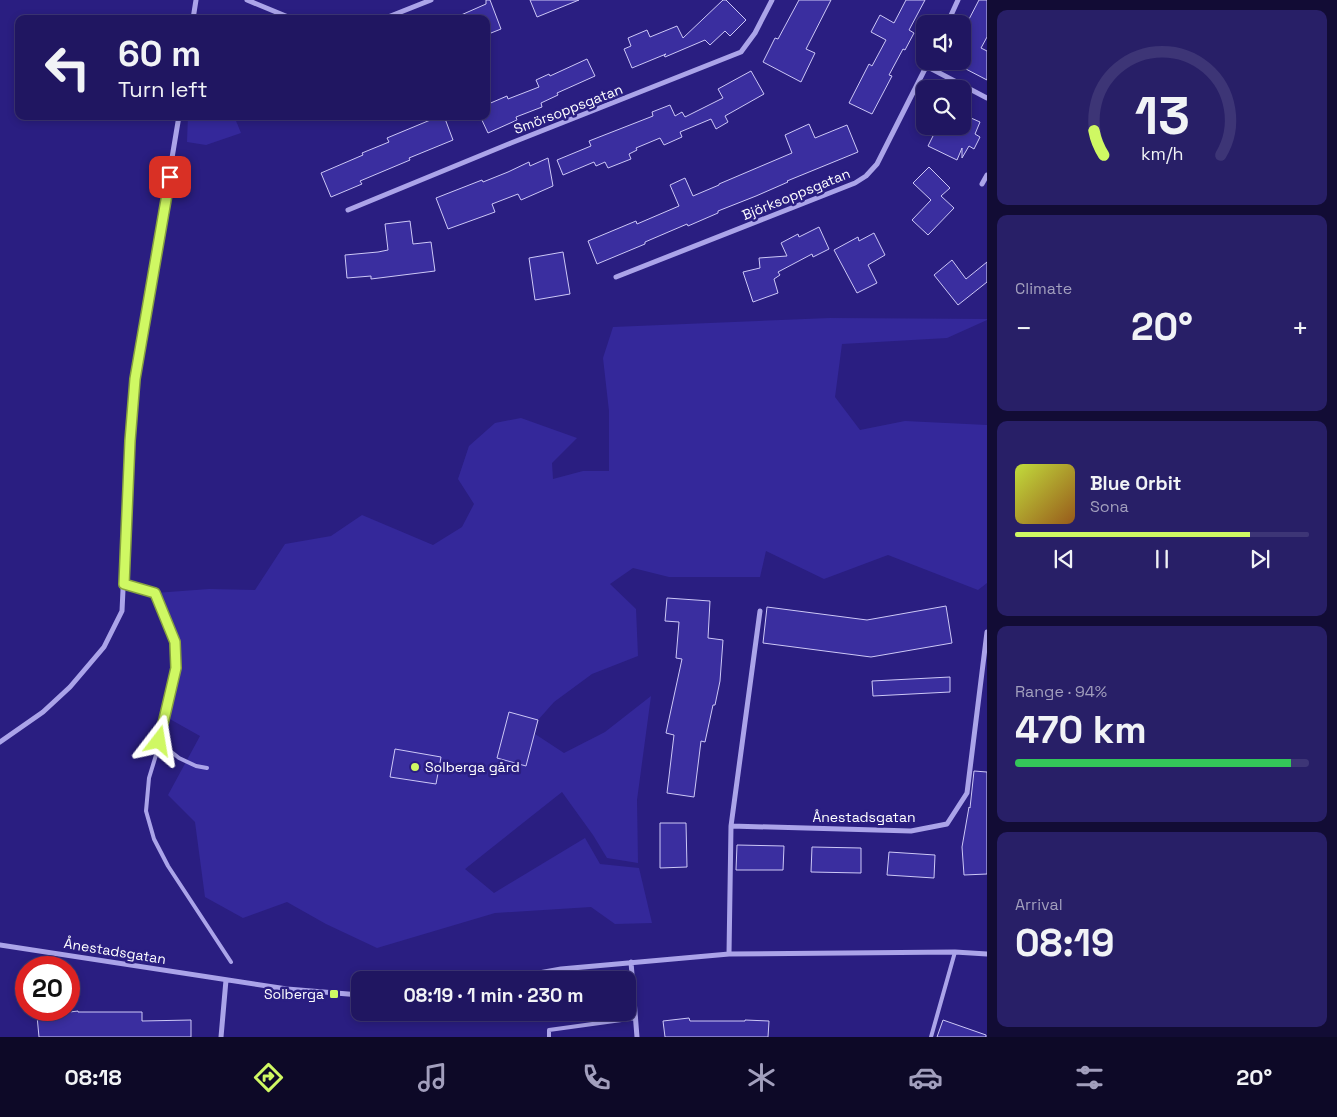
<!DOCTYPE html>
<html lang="en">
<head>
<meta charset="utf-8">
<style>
  :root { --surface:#201661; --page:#281f67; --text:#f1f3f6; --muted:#a29fbd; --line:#3d3576; --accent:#cff863 }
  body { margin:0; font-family:"Space Grotesk",sans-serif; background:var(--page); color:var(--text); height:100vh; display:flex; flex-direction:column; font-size:19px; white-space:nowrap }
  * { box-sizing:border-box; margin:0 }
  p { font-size:16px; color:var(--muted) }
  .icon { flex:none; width:28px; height:28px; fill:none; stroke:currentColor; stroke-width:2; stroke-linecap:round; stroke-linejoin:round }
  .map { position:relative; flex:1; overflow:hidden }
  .sheet { display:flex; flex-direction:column; gap:10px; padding:10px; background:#120c35; width:350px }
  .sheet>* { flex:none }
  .guide { position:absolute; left:15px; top:15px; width:475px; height:105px; border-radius:10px; box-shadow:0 2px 8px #0003,0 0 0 1px var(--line); background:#201661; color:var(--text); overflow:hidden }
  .buttons { position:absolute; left:916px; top:15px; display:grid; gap:10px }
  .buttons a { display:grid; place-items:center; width:55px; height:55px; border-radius:10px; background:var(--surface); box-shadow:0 2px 8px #0003,0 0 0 1px var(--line); font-size:25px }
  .speed { position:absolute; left:15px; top:956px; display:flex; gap:10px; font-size:25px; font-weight:700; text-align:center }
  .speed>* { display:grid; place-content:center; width:65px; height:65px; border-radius:50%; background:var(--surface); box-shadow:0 2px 8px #0003,0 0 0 1px var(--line); line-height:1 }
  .speed .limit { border:8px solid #d22; background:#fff; color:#111 }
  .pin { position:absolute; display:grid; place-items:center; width:42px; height:42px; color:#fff; margin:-21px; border-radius:10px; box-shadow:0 2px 8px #0006 }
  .me { position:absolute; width:55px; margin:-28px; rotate:14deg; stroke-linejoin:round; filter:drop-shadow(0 0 4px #0008) }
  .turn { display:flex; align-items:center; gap:18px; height:105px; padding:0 20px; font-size:22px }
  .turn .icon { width:65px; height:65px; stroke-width:2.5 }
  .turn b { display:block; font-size:35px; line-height:42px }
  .big { font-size:38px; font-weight:700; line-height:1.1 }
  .sheet .widget { flex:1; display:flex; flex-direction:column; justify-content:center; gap:8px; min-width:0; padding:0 18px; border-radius:10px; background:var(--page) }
  .sheet .dial { align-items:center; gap:0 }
  .dial svg { height:130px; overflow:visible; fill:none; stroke:var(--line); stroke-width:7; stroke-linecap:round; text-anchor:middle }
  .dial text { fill:var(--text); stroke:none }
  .song { display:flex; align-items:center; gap:15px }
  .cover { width:60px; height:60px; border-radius:8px; background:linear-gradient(135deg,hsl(70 70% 55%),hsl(30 70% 35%)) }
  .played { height:5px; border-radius:2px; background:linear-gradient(90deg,var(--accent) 80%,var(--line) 80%) }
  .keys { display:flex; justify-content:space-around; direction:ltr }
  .heat { display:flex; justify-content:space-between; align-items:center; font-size:28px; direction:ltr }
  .charge { height:8px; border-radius:4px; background:linear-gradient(90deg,#34c759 94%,var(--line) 0) }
  .trip { position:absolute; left:351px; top:971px; width:285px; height:50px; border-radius:10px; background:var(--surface); box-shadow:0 2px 8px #0003,0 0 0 1px var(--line); font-weight:700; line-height:50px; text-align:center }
  .tabs { display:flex; height:80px; justify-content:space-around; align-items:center; background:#0d0927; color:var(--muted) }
  .tabs .icon { width:35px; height:35px }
  .tabs .selected { color:var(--accent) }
  .tabs b { font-size:22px; color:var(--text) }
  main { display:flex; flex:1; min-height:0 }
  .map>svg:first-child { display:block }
  .green { fill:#34289a }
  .building { fill:#3a2e9f; stroke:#cdc8f7 }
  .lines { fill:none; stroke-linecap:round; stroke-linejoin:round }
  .lane { stroke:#aba4e9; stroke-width:4 }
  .street { stroke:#aba4e9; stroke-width:5 }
  .route-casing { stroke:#87a140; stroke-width:12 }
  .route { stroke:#cff863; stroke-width:9 }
  .poi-dot { fill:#cff863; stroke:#2a1e81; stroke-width:2 }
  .labels { text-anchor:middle; stroke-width:5; stroke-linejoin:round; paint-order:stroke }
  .street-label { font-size:14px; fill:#fff; stroke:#2a1e81 }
  .poi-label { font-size:14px; fill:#fff; stroke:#2a1e81; text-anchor:start }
</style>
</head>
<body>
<main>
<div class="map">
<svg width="987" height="1037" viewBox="0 0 987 1037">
  <rect width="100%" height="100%" fill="#2a1e81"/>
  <path class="green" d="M188,116h46l7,17 -35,12 -19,-3z
    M830,318l157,1v1l-40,18 -105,6 -7,53 25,33 45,-9 82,4v158l-9,7 -90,-35 -64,24 -58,-28 -6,26h-91l-36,-9 -23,16 26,25 2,47 -46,18 -38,28 -16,18 -3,14 29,19 41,-21 46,-36 -14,104 1,63 -31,-5 -14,-23 -31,-43 -97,77 29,24 91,-55 15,26 39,4 13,55 -37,1 -24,-17 -96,6 -118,35 -51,-24 -39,-22 -44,16 -38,-21 -10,-75 -27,-27 32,-59 -32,-18 3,-22 9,-42 -25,-61 54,-4 46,1 30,-46 46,-8 31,-21 71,30 29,-18 12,-23 -16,-25 11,-33 26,-23 26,-5 56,20 -25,25 1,16 30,-8h26v-60l-6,-53 10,-31z"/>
  <path class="building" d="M486,0h4l11,29 -15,6v-16h-34l34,-15z
    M530,0h49l-42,17z
    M723,0h3l20,20 -16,16 -5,-5 -15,14 -5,-5 -40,17 -1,-2 2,-1 -34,14 -8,-19 7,-3 -3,-8 19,-8 3,7 27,-11 6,12z
    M799,0h32l-25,49 9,4 -14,29 -38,-20 12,-24 3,1z
    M906,0h19l-16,30 5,3 -9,17 -2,-1 -14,26 3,1 -20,38 -23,-11 20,-39 3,2 14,-26 -15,-8 9,-17 14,8z
    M979,0h8v37l-6,11 6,3v29l-25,-13v-46l5,2z
    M587,59l8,17 -38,17 1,2 -17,8 1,4 -26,10 1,3 -29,13 -8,-17h6v-11l21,-9 1,3 31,-12 -3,-7 13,-6 1,2z
    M751,71l13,23 -39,22 3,6 -12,7 -5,-10 -31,13 2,5 -18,8 -4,-7 -24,10 1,2 -8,4 2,5 -23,9 -3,-6 -9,4 -2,-4 -31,13 -6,-15 34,-14 -2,-5 64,-25 -1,-4 18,-7 5,11 7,-4 3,5 38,-19 -5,-9z
    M962,114l18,8 -5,12 5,3 -6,12 -5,-3 -7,12v-10l-5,12 -29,-14 10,-20h24z
    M440,116h4l9,24 -44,18 1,2 -50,21 2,3 -31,13 -10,-24 42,-18 -1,-2 27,-11 -2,-4z
    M809,124l6,14 32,-13 11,27 -71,29 1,1 -32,14 -38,15v2l-30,13 -1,-2 -42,18v2l-48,20 -9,-23 48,-20 1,3 42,-18 -9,-21 15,-7 8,18 26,-11v-1l73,-31 -7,-18z
    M548,158l5,28 -32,14 -3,-6 -26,10 3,8 -47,17 -12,-31 46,-18 1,2 25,-10 21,-10 1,4z
    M929,167l21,21 -9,8 13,12 -26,27 -16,-15 19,-20 -18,-17z
    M410,221l3,23 18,-2 4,29 -64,8v-3l-24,2 -2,-23 33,-3 10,-2 -3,-26z
    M819,227l10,22 -16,8 -1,-3 -34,18 2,3 -6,4 4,14 -25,9 -10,-30 17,-4 -1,-10 28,-2 -6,-13 17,-9 1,3z
    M874,233l11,22 -17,10 9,18 -20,10 -23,-43 24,-13 1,4z
    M563,252l7,42 -35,6 -6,-42z
    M952,260l14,19 21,-17v20l-29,23 -24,-30z
    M667,598l43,3 -2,37 15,2 -3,41 -5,24h-2l-8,37 -4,-1 -7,56 -27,-4 7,-58 -8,-2 16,-74 -6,-1 3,-36 -14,-1z
    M946,606l6,37 -81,14 -108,-14 4,-36 100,13z
    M950,677v15l-77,4 -1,-15z
    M509,712l29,8 -12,46 -29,-8z
    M395,749l46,8 -5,27 -46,-7z
    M974,771l13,1v102l-23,1 -2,-28 7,-40 1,1z
    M660,823h26l1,44 -27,1z
    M737,845l47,1 -1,24h-47z
    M812,847l49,1v25l-50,-1z
    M889,852l46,3 -1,23 -47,-3z
    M78,1011v1h64v9l49,-1v17h-152l-2,-21z
    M689,1018l1,3h55v-1l24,1 -1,16h-103l-2,-16z
    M943,1020l43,15v2h-49z"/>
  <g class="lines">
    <path class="lane" d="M124,584l31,9 20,49 2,26 -14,60 6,22 10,8 17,8 11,2
      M163,728l-7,27 -7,23 -3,33 8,28 14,27 63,96
      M549,1037v-7l87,-12
      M931,1037l24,-85"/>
    <path class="street" d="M247,0l46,19
      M193,19l3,-19
      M383,19l48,-19
      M947,24l11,-24
      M926,66l61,32
      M982,184l5,-9
      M348,210l163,-67 230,-91 14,-19 17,-33
      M616,277l239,-94 11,-7 11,-12 52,-103
      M0,742l43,-30 27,-25 34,-40 18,-36 8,-170 5,-62 44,-263
      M731,826l180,5 36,-7 20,-31 20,-161
      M0,945l287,44 73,6
      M729,954l2,-128 29,-215
      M631,962l6,75
      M500,980l61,-11 168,-15 226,-2 32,2
      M221,1037l5,-57"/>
  </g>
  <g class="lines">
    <g class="route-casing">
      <path id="route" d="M159,741l17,-73 -1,-26 -20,-49 -31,-9 6,-143 5,-62 35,-202"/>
    </g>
    <use href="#route" class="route"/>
  </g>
  <g class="poi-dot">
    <circle cx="415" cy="767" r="5"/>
    <rect x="329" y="989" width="10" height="10" rx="2.5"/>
  </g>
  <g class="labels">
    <g class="street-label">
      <text transform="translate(568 109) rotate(-21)" y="5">Smörsoppsgatan</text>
      <text transform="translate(796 194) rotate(-22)" y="5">Björksoppsgatan</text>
      <text x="864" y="822">Ånestadsgatan</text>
      <text transform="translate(115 951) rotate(9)" y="5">Ånestadsgatan</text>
    </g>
    <g class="poi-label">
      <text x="425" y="772">Solberga gård</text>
      <text x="324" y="999" text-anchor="end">Solberga</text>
    </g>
  </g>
</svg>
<div class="buttons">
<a><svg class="icon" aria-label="sound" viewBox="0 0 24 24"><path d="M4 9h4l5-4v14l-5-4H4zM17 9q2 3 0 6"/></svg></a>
<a><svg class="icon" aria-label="search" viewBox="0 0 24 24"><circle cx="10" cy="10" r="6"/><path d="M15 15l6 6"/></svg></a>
</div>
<div class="speed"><div class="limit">20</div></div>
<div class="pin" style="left:170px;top:177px;background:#d93025"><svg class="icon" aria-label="arrive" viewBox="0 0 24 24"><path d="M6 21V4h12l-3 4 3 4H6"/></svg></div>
<svg class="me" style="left:159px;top:741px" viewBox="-20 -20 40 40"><path d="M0-17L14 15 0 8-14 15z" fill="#cff863" stroke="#fff" stroke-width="4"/></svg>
<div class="trip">08:19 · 1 min · 230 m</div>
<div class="guide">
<div class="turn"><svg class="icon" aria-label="left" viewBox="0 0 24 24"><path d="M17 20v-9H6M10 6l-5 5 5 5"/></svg><div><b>60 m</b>Turn left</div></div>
</div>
</div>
<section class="sheet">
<div class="widget dial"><svg viewBox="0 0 100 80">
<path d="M14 69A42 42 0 1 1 86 69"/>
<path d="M14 69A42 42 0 0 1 8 54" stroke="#cff863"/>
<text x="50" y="56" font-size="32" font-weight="700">13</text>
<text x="50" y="72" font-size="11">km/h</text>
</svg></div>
<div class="widget"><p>Climate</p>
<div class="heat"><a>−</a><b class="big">20°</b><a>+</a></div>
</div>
<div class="widget">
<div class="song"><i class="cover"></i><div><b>Blue Orbit</b><p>Sona</p></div></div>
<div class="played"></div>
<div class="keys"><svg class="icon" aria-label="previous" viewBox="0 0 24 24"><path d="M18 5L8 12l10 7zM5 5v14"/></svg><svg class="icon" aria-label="pause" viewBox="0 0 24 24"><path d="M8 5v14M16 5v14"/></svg><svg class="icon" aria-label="next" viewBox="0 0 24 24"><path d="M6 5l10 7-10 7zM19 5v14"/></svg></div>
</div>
<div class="widget"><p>Range · 94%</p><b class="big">470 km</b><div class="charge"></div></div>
<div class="widget"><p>Arrival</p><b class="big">08:19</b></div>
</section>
</main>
<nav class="tabs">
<b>08:18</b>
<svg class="icon selected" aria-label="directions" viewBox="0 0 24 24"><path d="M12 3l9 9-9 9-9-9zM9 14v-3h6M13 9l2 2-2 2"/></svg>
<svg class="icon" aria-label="music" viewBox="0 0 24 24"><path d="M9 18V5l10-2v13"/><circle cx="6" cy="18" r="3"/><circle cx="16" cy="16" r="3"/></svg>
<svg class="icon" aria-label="phone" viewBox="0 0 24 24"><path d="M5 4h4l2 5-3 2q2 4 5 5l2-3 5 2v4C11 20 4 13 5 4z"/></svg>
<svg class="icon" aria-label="climate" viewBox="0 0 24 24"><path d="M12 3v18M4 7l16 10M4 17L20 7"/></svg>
<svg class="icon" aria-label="car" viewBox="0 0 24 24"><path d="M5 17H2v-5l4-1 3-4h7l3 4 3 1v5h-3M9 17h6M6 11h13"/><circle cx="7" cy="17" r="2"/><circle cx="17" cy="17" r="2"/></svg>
<svg class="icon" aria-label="filters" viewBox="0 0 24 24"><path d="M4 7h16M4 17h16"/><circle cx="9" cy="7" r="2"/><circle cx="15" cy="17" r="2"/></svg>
<b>20°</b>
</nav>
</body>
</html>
